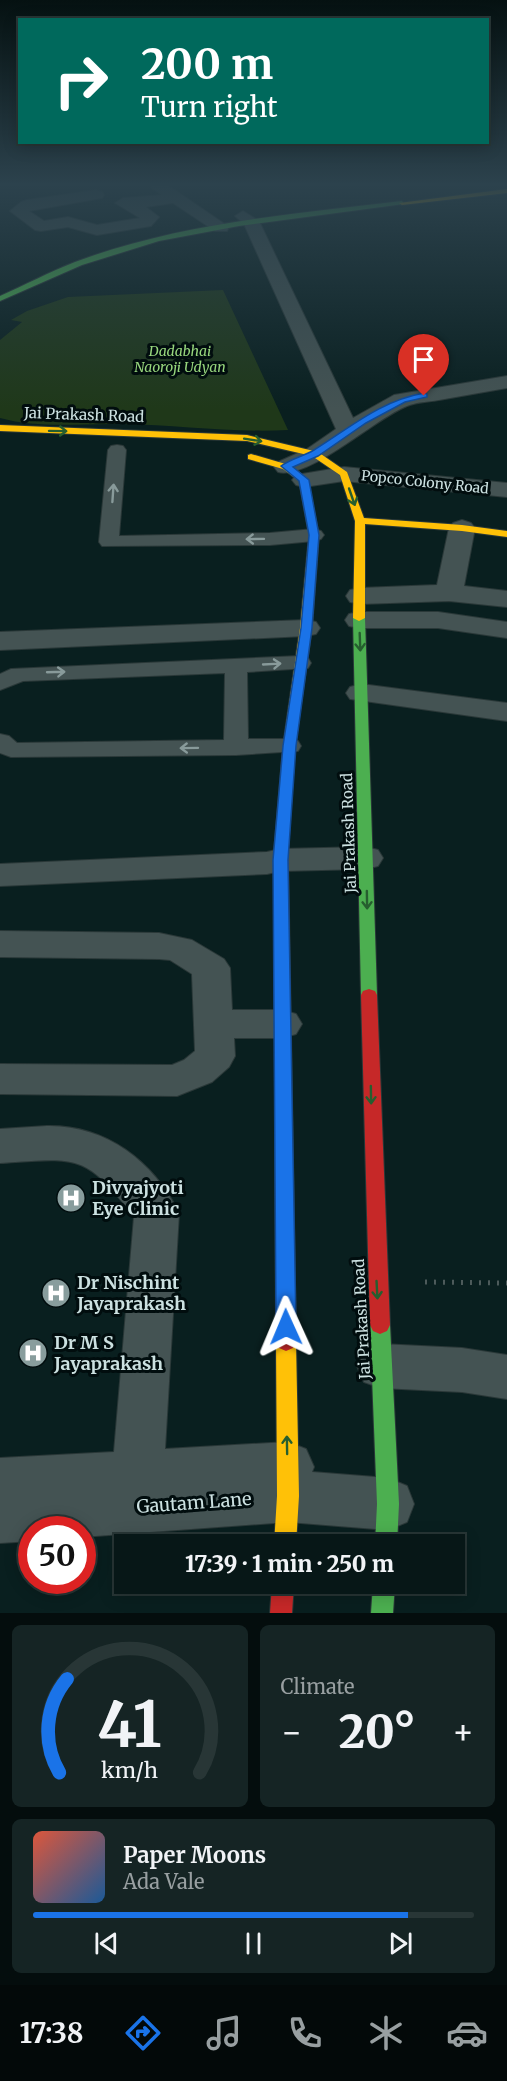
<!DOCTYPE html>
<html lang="en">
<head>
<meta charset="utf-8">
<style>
  :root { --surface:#071717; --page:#152424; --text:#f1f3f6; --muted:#989fa1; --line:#283636; --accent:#1a73e8 }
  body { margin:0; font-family:Merriweather,serif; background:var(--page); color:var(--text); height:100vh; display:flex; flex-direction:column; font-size:22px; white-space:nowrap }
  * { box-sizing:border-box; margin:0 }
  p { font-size:20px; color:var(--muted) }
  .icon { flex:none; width:33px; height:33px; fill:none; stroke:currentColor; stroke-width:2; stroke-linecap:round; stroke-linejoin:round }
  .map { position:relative; height:1613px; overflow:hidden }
  .drawer { display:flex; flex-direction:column; gap:12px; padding:12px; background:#040d0d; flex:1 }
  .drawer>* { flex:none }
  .banner { position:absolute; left:18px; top:18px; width:471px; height:126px; border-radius:0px; box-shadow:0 3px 15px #0003,0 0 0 2px var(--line); background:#00695c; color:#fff; overflow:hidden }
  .speed { position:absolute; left:18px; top:1516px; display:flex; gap:12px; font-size:30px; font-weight:700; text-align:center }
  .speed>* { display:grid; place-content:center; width:78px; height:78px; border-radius:50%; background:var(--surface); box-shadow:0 3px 15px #0003,0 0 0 2px var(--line); line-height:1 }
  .speed .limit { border:9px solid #d22; background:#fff; color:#111 }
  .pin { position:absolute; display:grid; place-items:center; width:51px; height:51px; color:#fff; margin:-62px -26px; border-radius:50% 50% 50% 0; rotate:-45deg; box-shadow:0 0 6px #0007 }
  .pin .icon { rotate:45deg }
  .me { position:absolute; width:66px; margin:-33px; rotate:359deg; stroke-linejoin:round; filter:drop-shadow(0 0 4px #0008) }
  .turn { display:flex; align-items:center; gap:21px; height:126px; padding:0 24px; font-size:27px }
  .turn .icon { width:78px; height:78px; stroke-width:2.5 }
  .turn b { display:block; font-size:42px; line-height:51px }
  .big { font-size:45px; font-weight:800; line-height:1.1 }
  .drawer .card { flex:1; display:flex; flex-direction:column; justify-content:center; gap:9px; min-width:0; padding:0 21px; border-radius:9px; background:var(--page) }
  .drawer .dial { align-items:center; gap:0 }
  .dial svg { height:156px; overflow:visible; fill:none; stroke:var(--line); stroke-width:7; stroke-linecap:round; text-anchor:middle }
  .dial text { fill:var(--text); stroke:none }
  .song { display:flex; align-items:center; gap:18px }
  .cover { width:72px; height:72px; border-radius:9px; background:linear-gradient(135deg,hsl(10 70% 55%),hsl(210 70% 35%)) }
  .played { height:6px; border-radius:3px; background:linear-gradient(90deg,var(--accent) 85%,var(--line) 85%) }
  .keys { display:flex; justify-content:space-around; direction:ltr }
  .heat { display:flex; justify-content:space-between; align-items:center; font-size:33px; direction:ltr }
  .drawer .tiles { flex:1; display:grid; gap:12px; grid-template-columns:1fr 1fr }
  .card:last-child { grid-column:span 2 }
  .trip { position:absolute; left:114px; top:1534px; width:351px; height:60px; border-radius:0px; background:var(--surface); box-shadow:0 3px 15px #0003,0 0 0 2px var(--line); font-weight:800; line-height:60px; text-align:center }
  .dock { display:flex; height:96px; justify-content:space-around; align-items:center; background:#030909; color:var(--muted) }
  .dock .icon { width:42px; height:42px }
  .dock .active { color:var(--accent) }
  .dock b { font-size:27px; color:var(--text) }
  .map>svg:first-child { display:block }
  .green { fill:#1f3819 }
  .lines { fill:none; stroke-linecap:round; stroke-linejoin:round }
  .lane-casing { stroke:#2a3838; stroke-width:2 }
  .street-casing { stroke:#2a3838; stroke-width:2 }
  .fast-casing { stroke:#2a3838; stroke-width:2 }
  .slow-casing { stroke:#2a3838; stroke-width:2 }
  .jam-casing { stroke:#2a3838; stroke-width:2 }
  .path { stroke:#4d5b5b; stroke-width:5; stroke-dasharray:2 7; stroke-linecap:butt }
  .lane { fill:#445353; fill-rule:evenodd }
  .street { fill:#445353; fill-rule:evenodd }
  .fast { fill:#4caf50; fill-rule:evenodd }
  .slow { fill:#ffc107; fill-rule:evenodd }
  .jam { fill:#c62828; fill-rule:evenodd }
  .oneway { stroke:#265e2f }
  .oneway2 { stroke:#889a9a }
  .route { fill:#1a73e8; stroke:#114b97; stroke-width:1.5 }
  .labels { text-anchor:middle; stroke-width:6; stroke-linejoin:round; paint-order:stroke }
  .far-park-label { font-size:14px; font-style:italic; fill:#97d67d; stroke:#010d0e }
  .far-street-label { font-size:14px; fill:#cce1e1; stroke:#010d0e }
  .street-label { font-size:15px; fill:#cce1e1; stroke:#010d0e }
  .near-poi-label { font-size:18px; font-weight:bold; fill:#cce1e1; stroke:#010d0e; text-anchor:start }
  .near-street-label { font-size:18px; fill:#cce1e1; stroke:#010d0e }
</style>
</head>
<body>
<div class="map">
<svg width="507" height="1613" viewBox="0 0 507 1613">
  <rect width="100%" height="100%" fill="#091f1f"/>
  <path class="green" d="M223,290l65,140c-55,3 -110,-5 -165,-6 -41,-1 -83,5 -123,-6v-78l22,-18 -11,-2 16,-9 41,-14z"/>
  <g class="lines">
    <g class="lane-casing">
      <path id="lane" d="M117,445l6,1 3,4 -7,86 151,-3 44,-4 7,2 3,4 -3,4 -7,2 -44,4 -168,1 -3,-4 9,-92 3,-4z
        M300,656l8,2 3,5 -3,5 -61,4 1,67h41l9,2 3,5 -3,5 -62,4 -225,2 -11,-4v-19l9,2 8,7 207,-3 1,-67 -202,8 -23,9v-16l11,-5z"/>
    </g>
    <g class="street-casing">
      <path id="street" d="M150,184h16l63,43 -2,4h-12l-42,-28 -27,4 13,10 -8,9 -54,9 -29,-8 -27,4 -6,-1 -25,-19 11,-9 6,-2 69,-10 6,2 2,3 -2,3 -73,13 15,10 24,-4 29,8 43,-7 -25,-15 8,-5 39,-3 -10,-7z
        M243,211l16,10 94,197 41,-23 113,-19v12c-23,4 -46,8 -68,12 -11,2 -23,2 -32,6 -33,13 -98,74 -129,66l-4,-5 4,-5 29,-13 29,-20 -92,-205 -9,-8z
        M344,467l163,16v14l-163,-16 -40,6 -8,-2 -4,-5 4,-5z
        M462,520l9,3 4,5 -11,58 43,5v16l-58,-6 -89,3 -10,-2 -4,-6 4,-6 10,-2 77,-3 12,-57 4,-5z
        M359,612h79l69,10v16l-69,-10h-79l-10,-2 -4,-6 4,-6z
        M306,620l10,2 4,6 -4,6 -10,2 -306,14v-18z
        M361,684l146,19v18l-157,-22 -4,-6 4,-6z
        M366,847l12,3 5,8 -5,8 -12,3 -86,2 -13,3 -267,12v-22l267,-12 13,-3z
        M0,931l159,2 33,7 32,19 6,9 2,42h50l14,4 6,10 -6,10 -14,4h-48l1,18 -6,11 -17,15 -35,14 -177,-2v-30l172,1 12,-5 11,-9 -3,-77 -22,-14 -11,-1 -159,-2z
        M47,1126c59,-1 106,35 132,87l-14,236 123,-7 18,7 8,18 -2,5 76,6 19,8 7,18 -7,18 -19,8 -100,-8 -206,15v-7h-50v11l-32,2v-85l114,-6 20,-235c-49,-65 -57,-59 -134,-54v-34z
        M381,1344l81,4 45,7v44l-45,-7 -81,-4 -17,-6 -7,-16 7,-16z"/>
    </g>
    <g class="fast-casing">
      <path id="fast" d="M402,201l2,3 -165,22 -80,15 -77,24 -82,36v-5c25,-11 49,-24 75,-34 104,-39 217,-48 327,-61z
        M359,615l6,3 12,377 -2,4h-12l-2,-4 -8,-377z
        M380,1316l7,3 3,6 9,179 -2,41h-22l2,-41 -7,-179 3,-6z
        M373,1584h22l-2,29h-22z"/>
    </g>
    <g class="slow-casing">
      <path id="slow" d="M507,189v4l-105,12 -3,-2z
        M0,425l247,10 71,17 29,20 17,46 98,7 45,6v6l-45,-6 -97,-7v94l-6,3 -6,-3 2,-97 -15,-46 -28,-19 -65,-15 -247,-10z
        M251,454l38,11 18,13 12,57 -7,93 -17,118 -7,106 -7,4 -7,-4 9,-106 17,-118 9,-93 -10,-54 -16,-12 -35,-10v-4z
        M286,1333l7,3 3,6 3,154 -3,49h-22l3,-49 -1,-154 3,-6z"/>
    </g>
    <g class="jam-casing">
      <path id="jam" d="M281,848l7,4 8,490 -3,6 -7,3 -7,-3 -3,-6 -2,-490z
        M369,989l6,2 2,4 13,330 -3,6 -7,3 -7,-3 -3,-6 -9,-330 2,-4z
        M272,1584h22l-2,29h-22z"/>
    </g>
    <path class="path" d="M425,1282l82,1"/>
    <use href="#lane" class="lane"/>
    <use href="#street" class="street"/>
    <use href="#fast" class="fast"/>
    <use href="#slow" class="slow"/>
    <use href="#jam" class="jam"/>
  </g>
  <defs><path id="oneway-shaft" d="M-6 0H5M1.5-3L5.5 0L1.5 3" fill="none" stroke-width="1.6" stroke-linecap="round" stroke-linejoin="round" transform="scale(1.5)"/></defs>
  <g class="oneway">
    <use href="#oneway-shaft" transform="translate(58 431) rotate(1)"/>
    <use href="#oneway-shaft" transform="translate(253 440) rotate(9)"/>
    <use href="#oneway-shaft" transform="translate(352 497) rotate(71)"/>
    <use href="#oneway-shaft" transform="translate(360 642) rotate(88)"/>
    <use href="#oneway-shaft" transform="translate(367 900) rotate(89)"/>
    <use href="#oneway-shaft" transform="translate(371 1095) rotate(89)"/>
    <use href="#oneway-shaft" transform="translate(377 1290) rotate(87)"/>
    <use href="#oneway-shaft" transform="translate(287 1445) rotate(-91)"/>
  </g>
  <g class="oneway2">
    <use href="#oneway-shaft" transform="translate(113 493) rotate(-86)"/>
    <use href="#oneway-shaft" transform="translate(255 539) rotate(179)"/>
    <use href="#oneway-shaft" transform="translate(272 664) rotate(-3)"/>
    <use href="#oneway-shaft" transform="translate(56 672) rotate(-2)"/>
    <use href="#oneway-shaft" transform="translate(189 748) rotate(179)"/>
  </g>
  <linearGradient id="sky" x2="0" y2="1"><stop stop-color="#051111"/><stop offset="0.45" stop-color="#2c424d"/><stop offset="1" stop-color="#2c424d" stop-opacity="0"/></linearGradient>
  <rect width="507" height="410" fill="url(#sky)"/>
  <path class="route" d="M424,393l3,1v3l-22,5 -39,21 -48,33 -25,11 16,13 10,55 -7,93 -16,118 -8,114 8,467 -3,7 -7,2 -7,-2 -3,-7 -3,-467 10,-114 18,-118 8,-93 -10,-54 -18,-15c9,-7 23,-10 33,-16 37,-23 66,-49 110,-57z"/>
  <defs>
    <g id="hospital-disc" transform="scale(1.5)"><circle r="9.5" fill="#889d9d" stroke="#010d0e"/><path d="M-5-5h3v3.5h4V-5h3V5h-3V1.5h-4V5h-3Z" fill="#fff"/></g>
  </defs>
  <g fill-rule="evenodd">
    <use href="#hospital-disc" x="71" y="1198"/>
    <use href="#hospital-disc" x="56" y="1293"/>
    <use href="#hospital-disc" x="33" y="1353"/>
  </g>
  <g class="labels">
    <g class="far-park-label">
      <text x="180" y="356">Dadabhai<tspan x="180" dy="16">Naoroji Udyan</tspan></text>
    </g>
    <g class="far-street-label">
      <text transform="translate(425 482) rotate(6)" y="5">Popco Colony Road</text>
    </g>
    <g class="street-label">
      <text transform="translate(84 415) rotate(2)" y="5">Jai Prakash Road</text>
      <text transform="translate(349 833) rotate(-92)" y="5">Jai Prakash Road</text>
      <text transform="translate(362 1319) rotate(-93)" y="5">Jai Prakash Road</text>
    </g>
    <g class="near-poi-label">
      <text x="92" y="1194">Divyajyoti<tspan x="92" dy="21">Eye Clinic</tspan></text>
      <text x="77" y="1289">Dr Nischint<tspan x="77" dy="21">Jayaprakash</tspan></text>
      <text x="54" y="1349">Dr M S<tspan x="54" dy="21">Jayaprakash</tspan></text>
    </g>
    <g class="near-street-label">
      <text transform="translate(194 1503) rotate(-4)" y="6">Gautam Lane</text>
    </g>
  </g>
</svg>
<div class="speed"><div class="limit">50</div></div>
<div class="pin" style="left:424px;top:396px;background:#d93025"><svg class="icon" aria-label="arrive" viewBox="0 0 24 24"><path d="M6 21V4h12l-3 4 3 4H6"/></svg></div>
<svg class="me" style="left:286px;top:1327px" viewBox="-20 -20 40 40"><path d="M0-17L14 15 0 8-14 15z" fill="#1a73e8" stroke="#fff" stroke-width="4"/></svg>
<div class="trip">17:39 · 1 min · 250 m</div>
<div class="banner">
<div class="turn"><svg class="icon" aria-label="right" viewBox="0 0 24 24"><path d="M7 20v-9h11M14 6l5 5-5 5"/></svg><div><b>200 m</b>Turn right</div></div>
</div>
</div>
<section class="drawer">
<div class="tiles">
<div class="card dial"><svg viewBox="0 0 100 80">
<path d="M14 69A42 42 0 1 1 86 69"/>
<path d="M14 69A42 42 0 0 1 18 21" stroke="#1a73e8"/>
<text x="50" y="56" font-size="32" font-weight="700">41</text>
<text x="50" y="72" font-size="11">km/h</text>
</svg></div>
<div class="card"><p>Climate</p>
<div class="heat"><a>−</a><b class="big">20°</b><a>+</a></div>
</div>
<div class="card">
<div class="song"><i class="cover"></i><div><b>Paper Moons</b><p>Ada Vale</p></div></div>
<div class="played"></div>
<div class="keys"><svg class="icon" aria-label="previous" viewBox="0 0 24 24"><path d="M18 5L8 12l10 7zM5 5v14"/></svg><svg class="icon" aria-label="pause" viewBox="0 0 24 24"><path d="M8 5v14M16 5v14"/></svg><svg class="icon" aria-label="next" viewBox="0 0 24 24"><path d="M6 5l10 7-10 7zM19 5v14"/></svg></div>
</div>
</div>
</section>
<nav class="dock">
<b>17:38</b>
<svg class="icon active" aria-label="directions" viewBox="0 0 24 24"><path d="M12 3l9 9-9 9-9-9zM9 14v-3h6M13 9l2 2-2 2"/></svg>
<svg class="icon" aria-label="music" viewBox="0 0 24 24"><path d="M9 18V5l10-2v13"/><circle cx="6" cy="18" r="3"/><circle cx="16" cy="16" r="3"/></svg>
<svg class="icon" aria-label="phone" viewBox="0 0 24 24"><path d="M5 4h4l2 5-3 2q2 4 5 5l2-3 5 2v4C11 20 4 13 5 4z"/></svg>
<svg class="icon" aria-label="climate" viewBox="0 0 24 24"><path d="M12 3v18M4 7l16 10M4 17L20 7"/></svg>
<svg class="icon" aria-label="car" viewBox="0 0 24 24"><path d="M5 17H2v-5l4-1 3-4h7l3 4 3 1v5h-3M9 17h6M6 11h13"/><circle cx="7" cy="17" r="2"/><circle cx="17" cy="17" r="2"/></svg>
</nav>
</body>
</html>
